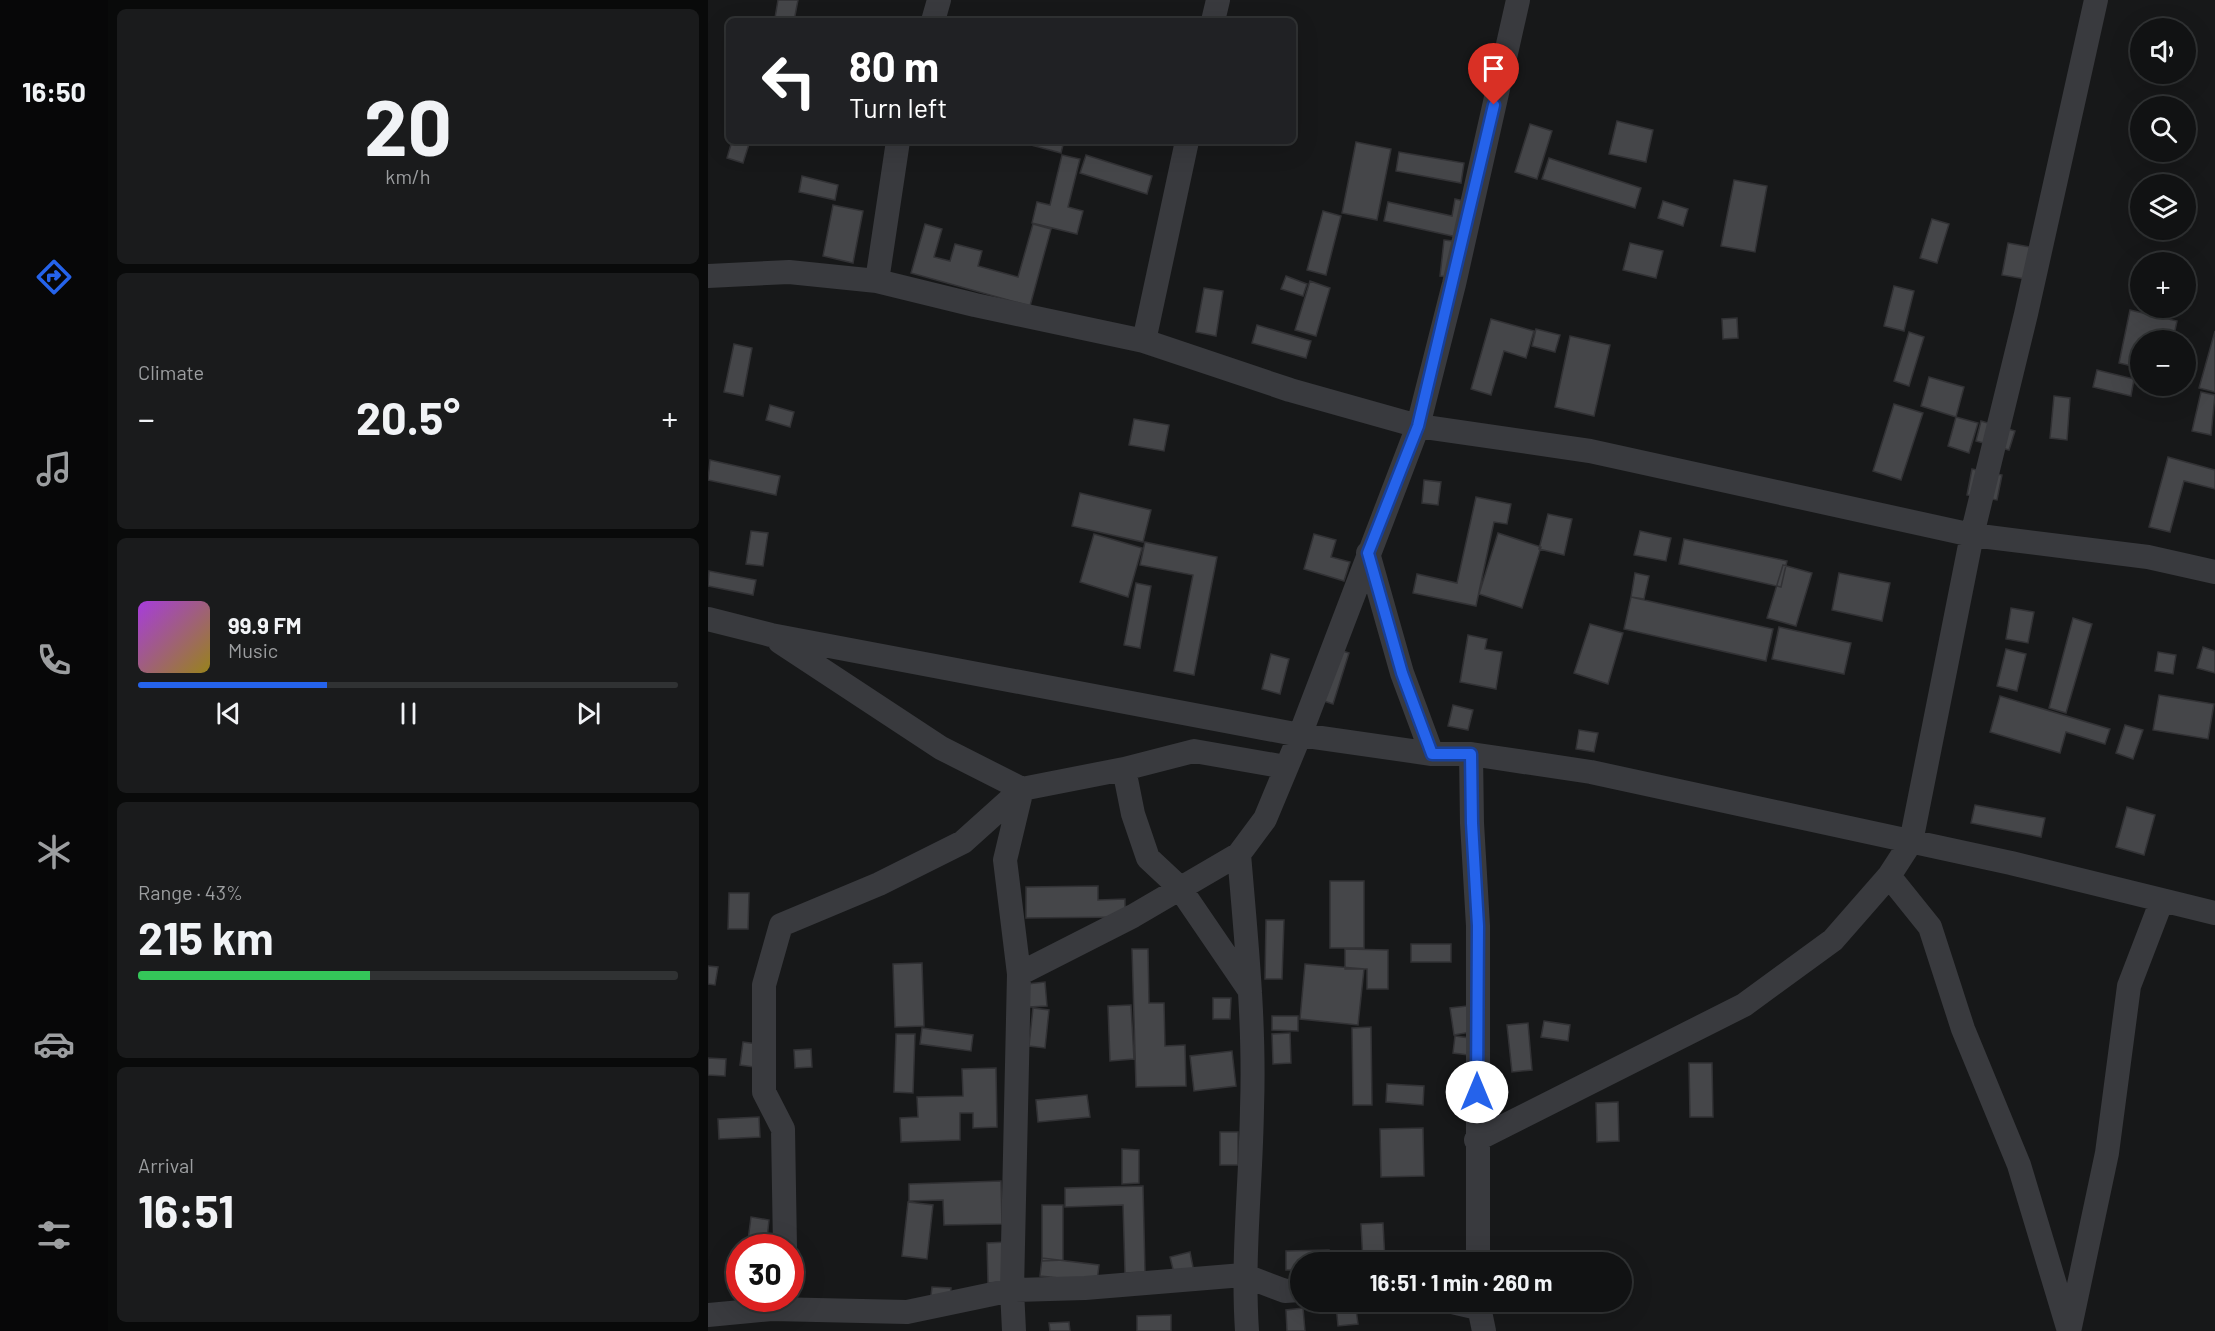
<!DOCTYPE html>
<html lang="en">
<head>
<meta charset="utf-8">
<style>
  :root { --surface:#111213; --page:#1a1b1c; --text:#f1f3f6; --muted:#9c9ea0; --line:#303233; --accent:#2563eb }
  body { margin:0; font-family:Barlow,sans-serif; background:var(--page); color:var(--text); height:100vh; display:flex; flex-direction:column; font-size:22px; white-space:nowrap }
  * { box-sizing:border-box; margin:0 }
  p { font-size:20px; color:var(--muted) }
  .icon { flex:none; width:33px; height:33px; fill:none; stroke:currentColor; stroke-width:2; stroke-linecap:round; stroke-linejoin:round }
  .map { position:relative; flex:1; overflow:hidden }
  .side { display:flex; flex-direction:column; gap:9px; padding:9px; background:#090a0a; width:600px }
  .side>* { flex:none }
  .banner { position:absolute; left:18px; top:18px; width:570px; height:126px; border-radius:9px; box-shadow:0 6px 24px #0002,0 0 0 2px var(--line); background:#202124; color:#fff; overflow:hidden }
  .controls { position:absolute; left:1422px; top:18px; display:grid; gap:12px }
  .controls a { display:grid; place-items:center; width:66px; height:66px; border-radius:50%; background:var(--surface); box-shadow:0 6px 24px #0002,0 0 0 2px var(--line); font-size:30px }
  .speed { position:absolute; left:18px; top:1234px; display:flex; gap:12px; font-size:30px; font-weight:700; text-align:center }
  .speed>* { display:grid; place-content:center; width:78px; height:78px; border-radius:50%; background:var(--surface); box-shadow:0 6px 24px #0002,0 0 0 2px var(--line); line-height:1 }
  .speed .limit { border:9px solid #d22; background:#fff; color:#111 }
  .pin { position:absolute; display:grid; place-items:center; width:51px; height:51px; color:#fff; margin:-62px -26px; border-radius:50% 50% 50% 0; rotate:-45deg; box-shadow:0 0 6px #0007 }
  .pin .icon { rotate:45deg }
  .me { position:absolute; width:66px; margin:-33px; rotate:0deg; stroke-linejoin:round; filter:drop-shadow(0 0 4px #0008) }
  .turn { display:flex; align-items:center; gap:21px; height:126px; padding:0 24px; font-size:27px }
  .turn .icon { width:78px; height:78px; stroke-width:2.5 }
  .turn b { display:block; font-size:42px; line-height:51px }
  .big { font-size:45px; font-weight:700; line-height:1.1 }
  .side .widget { flex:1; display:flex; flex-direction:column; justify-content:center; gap:9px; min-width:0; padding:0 21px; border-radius:9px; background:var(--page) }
  .side .dial { align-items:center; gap:0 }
  .dial b { font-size:78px; line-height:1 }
  .song { display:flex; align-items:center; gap:18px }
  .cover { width:72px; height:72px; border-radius:9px; background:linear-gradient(135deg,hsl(280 70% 55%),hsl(50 70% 35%)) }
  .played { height:6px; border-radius:3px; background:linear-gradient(90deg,var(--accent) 35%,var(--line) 35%) }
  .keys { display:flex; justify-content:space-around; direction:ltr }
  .heat { display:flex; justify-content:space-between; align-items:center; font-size:33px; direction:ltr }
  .charge { height:9px; border-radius:4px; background:linear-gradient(90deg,#34c759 43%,var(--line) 0) }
  .trip { position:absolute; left:582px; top:1252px; width:342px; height:60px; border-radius:30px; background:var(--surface); box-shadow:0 6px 24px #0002,0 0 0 2px var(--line); font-weight:700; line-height:60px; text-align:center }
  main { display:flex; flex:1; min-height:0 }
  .tab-bar { display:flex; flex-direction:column; width:108px; justify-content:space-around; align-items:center; background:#070708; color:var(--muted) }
  .tab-bar .icon { width:42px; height:42px }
  .tab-bar .active { color:var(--accent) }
  .tab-bar b { font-size:27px; color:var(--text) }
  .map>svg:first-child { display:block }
  .building { fill:#454649; stroke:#323235; stroke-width:1.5 }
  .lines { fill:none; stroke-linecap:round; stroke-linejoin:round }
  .minor { stroke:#393a3e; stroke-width:24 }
  .route-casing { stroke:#184099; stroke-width:15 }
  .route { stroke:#2563eb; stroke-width:10 }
</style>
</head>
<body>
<main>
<nav class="tab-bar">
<b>16:50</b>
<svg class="icon active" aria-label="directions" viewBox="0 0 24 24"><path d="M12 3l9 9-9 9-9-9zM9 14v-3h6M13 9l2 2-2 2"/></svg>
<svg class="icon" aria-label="music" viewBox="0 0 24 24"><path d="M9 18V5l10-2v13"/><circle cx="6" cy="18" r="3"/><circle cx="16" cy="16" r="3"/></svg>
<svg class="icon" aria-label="phone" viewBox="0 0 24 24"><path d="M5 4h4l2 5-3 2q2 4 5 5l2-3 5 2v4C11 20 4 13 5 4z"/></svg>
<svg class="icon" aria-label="climate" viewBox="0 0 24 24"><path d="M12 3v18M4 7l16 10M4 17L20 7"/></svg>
<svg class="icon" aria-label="car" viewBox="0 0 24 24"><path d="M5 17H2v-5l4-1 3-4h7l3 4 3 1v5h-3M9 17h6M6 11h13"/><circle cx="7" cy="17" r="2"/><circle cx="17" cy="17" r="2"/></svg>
<svg class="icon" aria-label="filters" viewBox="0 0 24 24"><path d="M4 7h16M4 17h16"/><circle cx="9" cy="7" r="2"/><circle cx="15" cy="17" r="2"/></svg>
</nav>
<section class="side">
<div class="widget dial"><b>20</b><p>km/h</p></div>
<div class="widget"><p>Climate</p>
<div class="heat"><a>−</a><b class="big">20.5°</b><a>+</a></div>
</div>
<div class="widget">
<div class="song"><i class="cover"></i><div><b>99.9 FM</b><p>Music</p></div></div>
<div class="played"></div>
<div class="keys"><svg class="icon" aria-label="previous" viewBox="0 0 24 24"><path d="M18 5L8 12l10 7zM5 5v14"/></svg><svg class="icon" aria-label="pause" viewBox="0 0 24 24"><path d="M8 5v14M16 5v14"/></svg><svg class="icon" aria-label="next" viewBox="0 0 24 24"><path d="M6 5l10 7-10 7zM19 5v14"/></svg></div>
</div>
<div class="widget"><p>Range · 43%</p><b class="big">215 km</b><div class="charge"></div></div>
<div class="widget"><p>Arrival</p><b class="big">16:51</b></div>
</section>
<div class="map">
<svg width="1507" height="1331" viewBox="0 0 1507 1331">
  <rect width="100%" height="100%" fill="#171819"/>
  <path class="building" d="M70,0h20l-4,21 -19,-3z
    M909,121l36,9 -7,32 -37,-8z
    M822,124l22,7 -15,48 -22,-7z
    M24,141h18l-7,22 -16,-5z
    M308,141h48l-3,12z
    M648,142l35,7 -14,71 -35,-7z
    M691,152l65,11 -3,20 -65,-12z
    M354,155l18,4 -12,48 15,4 -6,23 -45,-11 5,-21 13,3z
    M378,155l66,21 -5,18 -67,-21z
    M841,158l92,30 -6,20 -93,-29z
    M94,176l36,9 -3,15 -36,-8z
    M1026,180l33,6 -12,66 -34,-6z
    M747,199l19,4 -8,36 -82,-18 4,-19 64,14z
    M955,201l25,8 -5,17 -25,-8z
    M125,205l30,6 -10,52 -30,-7z
    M615,211l18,5 -15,59 -19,-5z
    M1224,219l17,5 -12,39 -17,-5z
    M217,224l17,5 -8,28 16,4 5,-17 27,7 -4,15 40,11 15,-53 18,5 -21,77 -119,-33z
    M736,240l18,2 -4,36 -18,-2z
    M922,243l33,8 -7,27 -33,-8z
    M1300,243l39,7 -5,32 -40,-7z
    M578,276l21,8 -4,12 -22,-7z
    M602,281l20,7 -14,48 -21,-6z
    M1186,286l20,5 -10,40 -20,-5z
    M496,288l19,3 -7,45 -20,-4z
    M1422,310l47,11 -4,19h-33v28l-21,-5z
    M1029,318l1,20 -15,1 -1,-20z
    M783,319l43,12 -8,27 -22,-7 -13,44 -20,-6z
    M549,325l54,16 -5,17 -54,-15z
    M828,329l24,6 -5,17 -23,-6z
    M1507,331v61l-16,-4z
    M1201,332l15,5 -15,49 -15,-5z
    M862,336l40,9 -16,71 -39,-9z
    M26,344l18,4 -9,48 -19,-4z
    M1389,370l37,9 -3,17 -38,-9z
    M1221,377l35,10 -8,30 -35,-11z
    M1493,392l14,3 -4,40 -19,-4z
    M1346,396l16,2 -3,42 -17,-2z
    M1186,404l29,9 -22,67 -28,-9z
    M62,405l24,7 -4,15 -24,-7z
    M1248,417l22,6 -9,30 -21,-7z
    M426,419l35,6 -5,26 -35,-6z
    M1273,421l34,10 -6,19 -33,-9z
    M1460,457l47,13v19l-31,-8 -14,51 -21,-5z
    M2,460l70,16 -4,19 -68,-15z
    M1264,469l30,6 -5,25 -30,-5z
    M716,480l17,2 -3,23 -16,-2z
    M372,493l71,17 -8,32 -71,-16z
    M768,497l35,7 -4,20 -13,-2 -18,84 -63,-13 4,-19 40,9z
    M840,514l24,5 -8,36 -25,-6z
    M43,531l17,2 -5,33 -17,-2z
    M932,531l31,7 -5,23 -32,-6z
    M790,533l43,14 -19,61 -43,-14z
    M386,534l48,14 -14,49 -48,-15z
    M606,534l22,6 -5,17 19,5 -6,19 -40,-12z
    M976,539l103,22 -6,26 -102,-23z
    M437,542l72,15 -23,118 -20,-4 19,-96 -53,-10z
    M1075,565l29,8 -16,53 -29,-8z
    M1,571l47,9 -3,15 -45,-9z
    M927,573l14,3 -5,23 -13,-2z
    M1131,573l51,10 -8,38 -50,-11z
    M428,583l15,3 -11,62 -16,-3z
    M923,597l142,32 -7,32 -142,-32z
    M1303,608l23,4 -6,31 -22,-4z
    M1365,618l19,6 -26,89 -17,-5z
    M882,624l33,9 -15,51 -34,-11z
    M1071,627l72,16 -7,31 -72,-15z
    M760,635l19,4 -2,10 17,3 -6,37 -36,-7z
    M622,647l19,6 -16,51 -18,-6z
    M1495,647l12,4v22l-18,-5z
    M1298,649l20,5 -9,37 -20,-5z
    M1450,652l18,3 -3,19 -18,-3z
    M563,654l18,5 -9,35 -18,-5z
    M1451,695l55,9 -6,35 -55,-9z
    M1292,696l110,33 -5,15 -39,-12 -6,21 -70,-21z
    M745,705l20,5 -5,20 -20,-4z
    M1417,725l18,5 -10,29 -17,-6z
    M871,730l19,3 -4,19 -18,-3z
    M1267,805l70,13 -4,19 -70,-14z
    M1419,807l28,8 -11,40 -28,-8z
    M622,881h34v67h-34z
    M390,886v14l27,-1v18l-99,1v-31z
    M21,893h20l-1,36h-20z
    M558,920h18l-2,59h-17z
    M703,944h40v18h-40z
    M424,949h16l1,54h15l1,43 20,-1 1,41 -50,1z
    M637,949l43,1v39h-21v-20h-22z
    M214,963l2,63 -29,1 -2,-63z
    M597,964l59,5 -6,56 -58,-6z
    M0,966l10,1 -3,18 -7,-1z
    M337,982l2,24 -18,1 -2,-23z
    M505,998h18l-1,21h-17z
    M423,1005l3,54 -24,2 -2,-55z
    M759,1006l4,26 -17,3 -4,-27z
    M325,1008l16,2 -4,38 -16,-2z
    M564,1016h26v15l-26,-1z
    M836,1021l26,4 -2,16 -27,-4z
    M820,1023l4,47 -20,2 -5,-47z
    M663,1027l1,78h-19l-1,-77z
    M214,1028l51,7 -2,16 -51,-7z
    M582,1033l1,30 -18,1 -1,-30z
    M188,1034h19l-2,59 -19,-1z
    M747,1036l15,2 -2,17 -15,-2z
    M35,1042l14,2 -3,23 -14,-2z
    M103,1049l1,18 -17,1 -1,-18z
    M524,1051l4,35 -42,5 -4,-35z
    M0,1058l18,1 -1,17 -17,-1z
    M981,1063h23l1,54h-23z
    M288,1068l1,59 -24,1v-15h-13v27l-59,2 -1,-24 18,-1 -1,-20 46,-1 -1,-27z
    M679,1084l37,2 -1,19 -37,-3z
    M379,1095l3,22 -52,5 -2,-22z
    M910,1102l1,39 -22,1 -1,-39z
    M51,1117l1,20 -41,2 -1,-20z
    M715,1128l1,48 -43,1 -1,-48z
    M512,1132h18v33h-18z
    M414,1149l17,1v33l-17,1z
    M293,1181l1,43 -58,1 -1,-25 -34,1v-17z
    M435,1186l2,86 -20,1 -2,-68 -58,2v-19z
    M200,1202l25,3 -6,54 -25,-3z
    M334,1205h21v55l-21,1z
    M43,1217l18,3 -3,28h-19z
    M675,1223l2,38 -22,2 -2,-39z
    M299,1242l1,40 -20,1 -1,-40z
    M621,1250v13h-29v7h-14v-19z
    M482,1252l4,20 -19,5 -5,-20z
    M334,1258l57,7 -2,17 -57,-6z
    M224,1287l19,1 -2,18 -19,-2z
    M647,1302l3,22 -20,2 -2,-21z
    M595,1308l2,23h-18l-1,-21z
    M463,1315v16h-34v-15z
    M361,1322l1,9h-20l-1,-8z"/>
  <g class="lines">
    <path class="minor" d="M225,21l6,-21
      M505,21l5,-21
      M0,276l81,-4 88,9 98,24 169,36 146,49 128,36 172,25 382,84 176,22 67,15
      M169,281l21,-140
      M436,341l43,-200
      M660,553l34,120 30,81
      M0,619l63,16 529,100 132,19h39l120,18 420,91 204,50
      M72,642l161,106 81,41 102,-20 70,-18 92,16
      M763,754l1,69 6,103v337
      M416,769l9,45 15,44 31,29 71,104
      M531,854c7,84 16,169 13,254 -1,75 -10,148 -5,223
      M1181,876l41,51 33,102 56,136 50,166
      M311,974l114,-58 106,-62 26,-35 35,-84 118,-309 36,-142 64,-284
      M768,1140l268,-135 89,-65 56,-64 22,-34 61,-307 54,-221 70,-314
      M77,1248l-2,-119 -19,-37v-107l17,-60 98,-41 84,-42 59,-53
      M744,1302l26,6
      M770,1302l6,29
      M0,1315l64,-6 135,3 105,-22 73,-2 158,-13 42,16 15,-1
      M1362,1327l37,-174 22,-167 33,-86
      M306,1331l-2,-41 7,-316 -14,-114 17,-71"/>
  </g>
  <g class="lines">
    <g class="route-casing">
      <path id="route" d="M769,1092l1,-166 -6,-103 -1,-69h-39l-30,-81 -34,-120 50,-127 76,-321"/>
    </g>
    <use href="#route" class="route"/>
  </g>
</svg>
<div class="controls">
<a><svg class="icon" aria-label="sound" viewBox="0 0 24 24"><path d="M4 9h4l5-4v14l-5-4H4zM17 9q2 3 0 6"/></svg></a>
<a><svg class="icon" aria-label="search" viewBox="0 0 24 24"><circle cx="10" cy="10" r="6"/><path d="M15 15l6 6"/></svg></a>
<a><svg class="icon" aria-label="layers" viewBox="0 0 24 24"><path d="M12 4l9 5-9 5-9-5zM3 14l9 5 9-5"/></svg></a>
<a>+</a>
<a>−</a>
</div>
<div class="speed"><div class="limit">30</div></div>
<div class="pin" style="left:786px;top:105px;background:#d93025"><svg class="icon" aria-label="arrive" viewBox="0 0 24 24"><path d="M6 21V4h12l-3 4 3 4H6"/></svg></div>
<svg class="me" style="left:769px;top:1092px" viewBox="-20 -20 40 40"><circle r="19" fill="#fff"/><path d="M0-13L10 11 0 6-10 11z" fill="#2563eb"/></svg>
<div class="trip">16:51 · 1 min · 260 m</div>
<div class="banner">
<div class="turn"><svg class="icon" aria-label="left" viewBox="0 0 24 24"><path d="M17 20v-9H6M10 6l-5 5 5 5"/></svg><div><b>80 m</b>Turn left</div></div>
</div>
</div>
</main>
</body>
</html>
